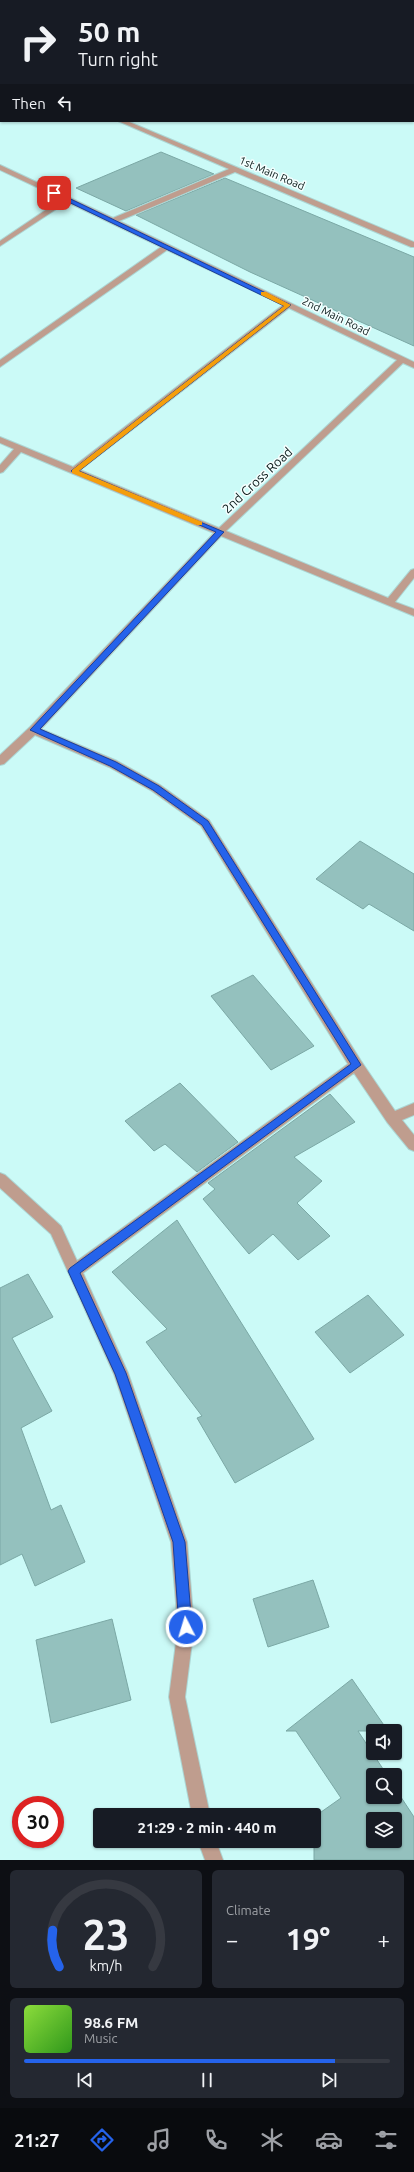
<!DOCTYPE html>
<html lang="en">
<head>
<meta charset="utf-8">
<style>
  :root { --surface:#171b24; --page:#242831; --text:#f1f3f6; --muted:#9ea1a6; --line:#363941; --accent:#2563eb }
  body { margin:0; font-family:Ubuntu,sans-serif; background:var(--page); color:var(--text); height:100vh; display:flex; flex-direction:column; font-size:15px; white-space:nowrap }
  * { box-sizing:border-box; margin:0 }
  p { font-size:13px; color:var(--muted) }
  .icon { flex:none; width:22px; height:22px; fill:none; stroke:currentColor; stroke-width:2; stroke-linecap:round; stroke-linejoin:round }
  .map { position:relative; height:1860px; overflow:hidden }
  .sheet { display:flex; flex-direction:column; gap:10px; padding:10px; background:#0d0f14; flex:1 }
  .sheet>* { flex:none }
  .banner { position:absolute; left:0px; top:0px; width:414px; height:122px; box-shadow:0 1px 3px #0004; background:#171b24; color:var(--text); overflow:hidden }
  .controls { position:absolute; left:366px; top:1724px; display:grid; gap:8px }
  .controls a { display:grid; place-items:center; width:36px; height:36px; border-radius:4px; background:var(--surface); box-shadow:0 1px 3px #0004; font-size:20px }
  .speed { position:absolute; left:12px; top:1796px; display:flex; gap:8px; font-size:20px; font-weight:700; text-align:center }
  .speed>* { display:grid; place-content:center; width:52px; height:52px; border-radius:50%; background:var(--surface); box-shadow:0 1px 3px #0004; line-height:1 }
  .speed .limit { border:6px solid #d22; background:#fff; color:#111 }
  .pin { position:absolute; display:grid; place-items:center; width:34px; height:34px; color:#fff; margin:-17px; border-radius:8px; box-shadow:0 2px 6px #0006 }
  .me { position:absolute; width:44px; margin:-22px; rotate:355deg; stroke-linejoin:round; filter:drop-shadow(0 0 3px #0008) }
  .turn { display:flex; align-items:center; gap:14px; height:84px; padding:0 12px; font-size:18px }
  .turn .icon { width:52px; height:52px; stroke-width:2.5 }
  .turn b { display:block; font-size:28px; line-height:34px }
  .then { display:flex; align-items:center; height:38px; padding:0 12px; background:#0003; gap:8px; font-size:15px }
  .big { font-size:30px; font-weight:700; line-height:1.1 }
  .sheet .widget { flex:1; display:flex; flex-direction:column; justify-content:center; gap:6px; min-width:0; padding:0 14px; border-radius:6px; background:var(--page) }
  .sheet .dial { align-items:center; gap:0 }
  .dial svg { height:104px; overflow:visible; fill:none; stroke:var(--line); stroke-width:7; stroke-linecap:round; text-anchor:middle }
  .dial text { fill:var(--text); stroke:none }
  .song { display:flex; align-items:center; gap:12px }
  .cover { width:48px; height:48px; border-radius:6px; background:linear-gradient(135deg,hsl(90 70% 55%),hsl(110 70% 35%)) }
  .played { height:4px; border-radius:2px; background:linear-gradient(90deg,var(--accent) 85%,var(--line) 85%) }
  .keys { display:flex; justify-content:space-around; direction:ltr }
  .heat { display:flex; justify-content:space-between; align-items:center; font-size:22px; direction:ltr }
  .sheet .tiles { flex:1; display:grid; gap:10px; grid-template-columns:1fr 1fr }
  .widget:last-child { grid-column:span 2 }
  .trip { position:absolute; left:93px; top:1808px; width:228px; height:40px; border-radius:4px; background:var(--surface); box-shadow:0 1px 3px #0004; font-weight:700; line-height:40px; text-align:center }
  .menu { display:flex; height:64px; justify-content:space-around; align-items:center; background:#090b0e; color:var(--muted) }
  .menu .icon { width:28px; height:28px }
  .menu .selected { color:var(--accent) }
  .menu b { font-size:18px; color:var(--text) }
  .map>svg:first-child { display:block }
  .building { fill:#94c1be; stroke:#7ba8a5; fill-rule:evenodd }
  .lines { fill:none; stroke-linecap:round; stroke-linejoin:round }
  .street-casing { stroke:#acd6d4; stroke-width:2 }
  .street { fill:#bf9d8e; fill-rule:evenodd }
  .route { fill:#2563eb; stroke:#184099 }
  .slow { fill:#f59e0b }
  .labels { text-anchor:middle; stroke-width:3; stroke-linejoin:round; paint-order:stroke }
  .far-street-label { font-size:11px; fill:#091b1a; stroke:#f5fefe }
  .street-label { font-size:13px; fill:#091b1a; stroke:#f5fefe }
</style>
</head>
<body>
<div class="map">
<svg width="414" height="1860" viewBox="0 0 414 1860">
  <rect width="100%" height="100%" fill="#cbfaf7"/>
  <path class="building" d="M161,152l53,22 -88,37 -50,-23z
    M225,178l189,79v89l-164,-74 -114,-57z
    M360,841l54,33v57l-45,-27 -6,5 -47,-30z
    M253,975l61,71 -43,24 -60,-74z
    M180,1083l58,59 -41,30 -32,-28 -11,7 -29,-30z
    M330,1094l25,28 -61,35 28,24 -25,22 33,33 -32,24 -25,-26 -24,20 -46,-55 12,-10 -7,-6z
    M177,1220l137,219 -79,44 -38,-65 5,-2 -56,-74 21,-13 -55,-57z
    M28,1274l25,43 -41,21 40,73 -31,17 30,82 10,-5 24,57 -50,24 -13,-32 -22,11v-277z
    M368,1295l36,40 -54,38 -35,-41z
    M313,1580l16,47 -61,20 -15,-48z
    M112,1619l19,81 -80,23 -15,-83z
    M352,1679l36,52h-30l29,44h-14v22h22v-9l19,29v43h-100v-43l27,-19 -45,-67h-10zM373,1819h22v22h-22z"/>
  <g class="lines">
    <g class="street-casing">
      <path id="street" d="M181,0h7l1,1h-7z
        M0,68h1v4h-1z
        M118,121h9l287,121v5h-3l-176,-75 -116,49 295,141v6l-11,-5 -177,168 162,67 23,-28 3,-1v9l-19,24 19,7v7l-193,-80 -180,193 76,32 43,24 49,35 152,241 34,50 19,-8v12l-12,5 12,15v16l-5,-2 -22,-27 -33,-49 -271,200 45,100 59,169 7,85 -9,70 25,118h-18l-23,-118 9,-70 -7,-85 -57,-168 -63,-140 -51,-46v-15l5,2 56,51 16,35 271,-197 -147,-238 -49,-35 -43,-24 -74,-32 -31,29 -4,1v-10l30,-28 184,-194 -193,-81 -18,20 -3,1v-8l14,-16 -14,-6v-6l73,30 210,-162 -116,-55 -167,117v-7l161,-113 -94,-45 -67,44v-5l62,-42 -62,-29v-5l113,53 116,-49zM289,308l108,52 -178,168 -139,-58z
        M198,1841h18l7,19h-18z"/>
    </g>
    <use href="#street" class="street"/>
  </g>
  <path class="route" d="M54,191l237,114 -212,166 145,61 -184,197 76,33 43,24 49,35 153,244 -281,208 46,100 59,169 7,85 -2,4 -4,2 -5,-2 -2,-4 -6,-85 -58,-168 -47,-103 2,-3 281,-204 -149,-239 -49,-35 -43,-24 -80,-36 186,-198 -145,-61 213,-165 -232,-112z"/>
  <path class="slow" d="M261,292h5l25,13 -212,166 123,51v3h-5l-125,-52v-3l212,-164 -23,-11z"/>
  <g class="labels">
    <g class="far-street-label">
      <text transform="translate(272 173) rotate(23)" y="4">1st Main Road</text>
      <text transform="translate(336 316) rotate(26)" y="4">2nd Main Road</text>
    </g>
    <g class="street-label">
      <text transform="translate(257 480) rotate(-43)" y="5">2nd Cross Road</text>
    </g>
  </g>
</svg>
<div class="controls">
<a><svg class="icon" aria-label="sound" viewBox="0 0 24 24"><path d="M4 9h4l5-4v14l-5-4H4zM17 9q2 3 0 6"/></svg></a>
<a><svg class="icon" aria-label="search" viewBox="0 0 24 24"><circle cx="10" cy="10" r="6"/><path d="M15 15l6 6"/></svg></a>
<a><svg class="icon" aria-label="layers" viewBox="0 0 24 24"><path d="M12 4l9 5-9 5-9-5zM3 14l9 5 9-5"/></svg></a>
</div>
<div class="speed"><div class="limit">30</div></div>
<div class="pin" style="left:54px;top:193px;background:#d93025"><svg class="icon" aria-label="arrive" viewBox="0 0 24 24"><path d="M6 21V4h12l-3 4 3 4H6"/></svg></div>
<svg class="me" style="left:186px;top:1627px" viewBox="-20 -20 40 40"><circle r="17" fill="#2563eb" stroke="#fff" stroke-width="3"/><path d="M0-11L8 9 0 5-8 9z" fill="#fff"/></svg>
<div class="trip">21:29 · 2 min · 440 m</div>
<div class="banner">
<div class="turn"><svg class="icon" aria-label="right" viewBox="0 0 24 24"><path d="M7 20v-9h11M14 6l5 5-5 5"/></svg><div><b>50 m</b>Turn right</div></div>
<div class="then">Then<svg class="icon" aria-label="left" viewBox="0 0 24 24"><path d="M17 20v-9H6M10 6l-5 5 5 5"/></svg></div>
</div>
</div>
<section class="sheet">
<div class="tiles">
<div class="widget dial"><svg viewBox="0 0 100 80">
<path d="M14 69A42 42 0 1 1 86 69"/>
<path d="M14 69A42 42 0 0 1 9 41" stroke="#2563eb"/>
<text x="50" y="56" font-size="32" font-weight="700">23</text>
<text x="50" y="72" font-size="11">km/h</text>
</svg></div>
<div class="widget"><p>Climate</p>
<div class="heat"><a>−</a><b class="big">19°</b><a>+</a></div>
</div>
<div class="widget">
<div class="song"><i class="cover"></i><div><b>98.6 FM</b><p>Music</p></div></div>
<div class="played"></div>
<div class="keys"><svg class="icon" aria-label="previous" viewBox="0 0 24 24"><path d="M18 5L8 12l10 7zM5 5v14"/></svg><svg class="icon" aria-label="pause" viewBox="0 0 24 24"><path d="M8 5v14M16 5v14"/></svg><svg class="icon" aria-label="next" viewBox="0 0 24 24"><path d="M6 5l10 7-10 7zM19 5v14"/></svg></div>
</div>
</div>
</section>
<nav class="menu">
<b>21:27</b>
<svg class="icon selected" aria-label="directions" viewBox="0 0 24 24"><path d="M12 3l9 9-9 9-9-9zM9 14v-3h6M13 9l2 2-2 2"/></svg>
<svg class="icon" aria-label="music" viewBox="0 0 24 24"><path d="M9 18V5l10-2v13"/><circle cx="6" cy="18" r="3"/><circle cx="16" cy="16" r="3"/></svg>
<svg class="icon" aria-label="phone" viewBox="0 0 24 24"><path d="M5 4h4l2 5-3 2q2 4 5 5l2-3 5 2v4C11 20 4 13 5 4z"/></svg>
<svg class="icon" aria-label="climate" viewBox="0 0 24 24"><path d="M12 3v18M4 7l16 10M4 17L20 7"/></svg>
<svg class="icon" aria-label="car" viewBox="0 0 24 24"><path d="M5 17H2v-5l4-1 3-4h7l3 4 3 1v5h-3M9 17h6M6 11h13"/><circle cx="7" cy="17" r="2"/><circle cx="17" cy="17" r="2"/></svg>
<svg class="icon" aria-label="filters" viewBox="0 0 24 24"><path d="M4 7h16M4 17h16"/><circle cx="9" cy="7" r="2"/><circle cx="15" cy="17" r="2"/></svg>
</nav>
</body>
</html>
